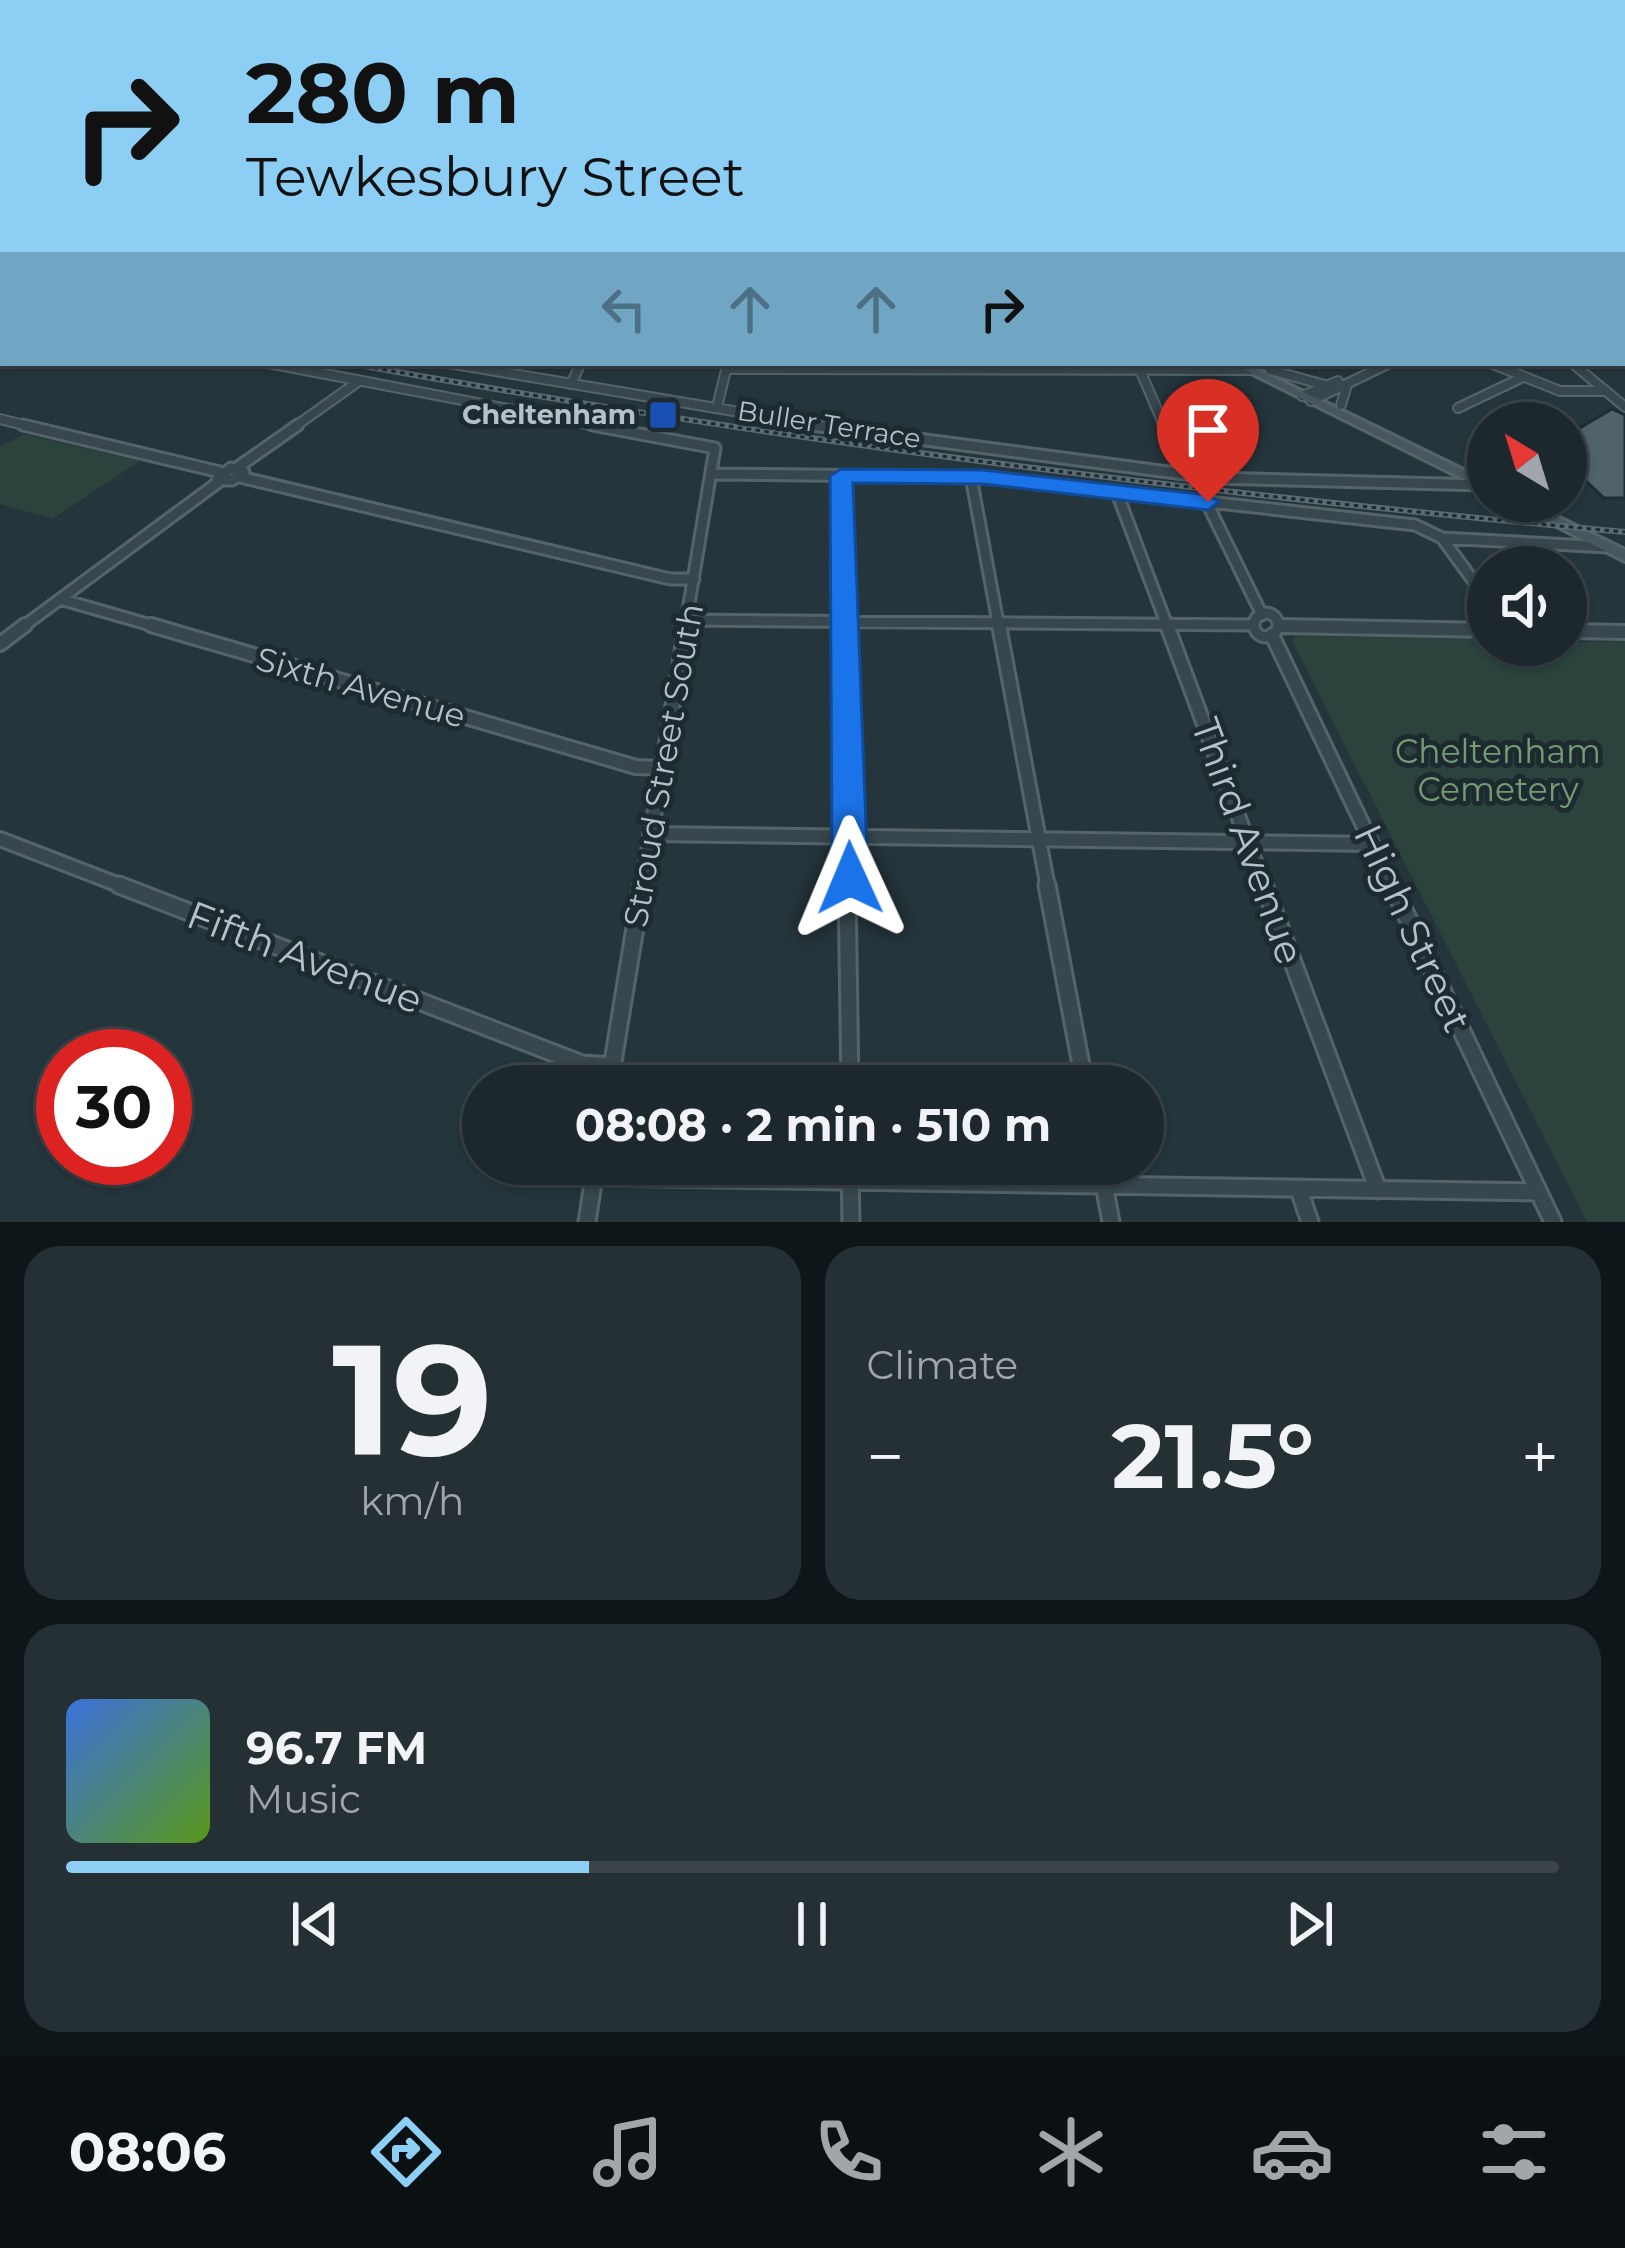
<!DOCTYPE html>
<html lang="en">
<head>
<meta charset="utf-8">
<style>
  :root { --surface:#1c282d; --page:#253035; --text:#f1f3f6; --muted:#a0a6aa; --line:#3a4449; --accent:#8dcff4 }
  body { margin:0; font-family:Montserrat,sans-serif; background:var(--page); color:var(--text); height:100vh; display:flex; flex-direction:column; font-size:45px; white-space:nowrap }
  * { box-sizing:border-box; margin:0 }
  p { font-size:39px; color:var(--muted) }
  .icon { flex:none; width:66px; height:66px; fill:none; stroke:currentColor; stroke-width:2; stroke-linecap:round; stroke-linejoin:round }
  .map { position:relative; height:1222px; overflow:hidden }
  .details { display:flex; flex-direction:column; gap:24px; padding:24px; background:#0f1619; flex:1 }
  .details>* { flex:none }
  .hud { position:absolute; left:0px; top:0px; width:1626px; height:366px; box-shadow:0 3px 9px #0004,0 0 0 3px var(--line); background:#8dcff4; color:#111; overflow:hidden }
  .needle { width:78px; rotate:322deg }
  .buttons { position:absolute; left:1467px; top:402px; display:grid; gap:24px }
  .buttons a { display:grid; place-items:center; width:120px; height:120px; border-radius:50%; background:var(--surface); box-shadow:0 3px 9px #0004,0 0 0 3px var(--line); font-size:60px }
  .speed { position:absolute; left:36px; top:1029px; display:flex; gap:24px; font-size:60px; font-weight:700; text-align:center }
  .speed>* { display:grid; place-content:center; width:156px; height:156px; border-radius:50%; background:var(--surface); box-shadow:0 3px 9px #0004,0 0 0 3px var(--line); line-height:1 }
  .speed .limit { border:18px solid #d22; background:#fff; color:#111 }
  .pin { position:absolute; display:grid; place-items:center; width:102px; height:102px; color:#fff; margin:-123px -51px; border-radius:50% 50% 50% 0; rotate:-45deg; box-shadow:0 0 12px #0007 }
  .pin .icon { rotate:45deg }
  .me { position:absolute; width:132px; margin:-66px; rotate:359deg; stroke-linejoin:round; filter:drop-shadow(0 0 9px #0008) }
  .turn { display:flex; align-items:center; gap:42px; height:252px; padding:0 48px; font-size:54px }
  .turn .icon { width:156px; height:156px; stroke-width:2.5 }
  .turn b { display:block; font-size:84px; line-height:102px }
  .lanes { display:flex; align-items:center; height:114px; padding:0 48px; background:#0003; justify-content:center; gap:60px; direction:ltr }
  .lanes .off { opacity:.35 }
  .big { font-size:90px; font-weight:700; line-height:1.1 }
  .details .tile { flex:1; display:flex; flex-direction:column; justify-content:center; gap:18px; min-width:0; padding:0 42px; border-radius:36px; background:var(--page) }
  .details .dial { align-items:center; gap:0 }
  .dial b { font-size:156px; line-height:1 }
  .song { display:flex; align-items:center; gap:36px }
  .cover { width:144px; height:144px; border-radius:18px; background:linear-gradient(135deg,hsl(220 70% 55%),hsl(90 70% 35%)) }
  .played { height:12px; border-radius:6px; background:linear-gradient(90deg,var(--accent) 35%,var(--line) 35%) }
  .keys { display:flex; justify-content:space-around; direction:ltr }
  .heat { display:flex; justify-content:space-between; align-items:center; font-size:66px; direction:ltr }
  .details .tiles { flex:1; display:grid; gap:24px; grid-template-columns:1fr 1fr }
  .tile:last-child { grid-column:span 2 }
  .trip { position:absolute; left:462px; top:1065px; width:702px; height:120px; border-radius:60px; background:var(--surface); box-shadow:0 3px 9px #0004,0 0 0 3px var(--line); font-weight:700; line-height:120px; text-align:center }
  .tabs { display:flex; height:192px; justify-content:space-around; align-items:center; background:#0b1012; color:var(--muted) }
  .tabs .icon { width:84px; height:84px }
  .tabs .selected { color:var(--accent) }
  .tabs b { font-size:54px; color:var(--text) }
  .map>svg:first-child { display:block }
  .green { fill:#2b423d }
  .building { fill:#50626a; stroke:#1f2d33; stroke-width:3 }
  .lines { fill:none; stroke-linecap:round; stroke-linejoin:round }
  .minor-far3-casing { stroke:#56646a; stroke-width:12 }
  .minor-far2-casing { stroke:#56646a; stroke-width:15 }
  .minor-far1-casing { stroke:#56646a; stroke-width:18 }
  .minor-casing { stroke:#56646a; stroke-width:21 }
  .secondary-casing { stroke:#56646a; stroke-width:6 }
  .minor-far3 { stroke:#38464d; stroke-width:8 }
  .minor-far2 { stroke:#38464d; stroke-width:9 }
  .minor-far1 { stroke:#38464d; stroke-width:12 }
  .minor { stroke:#38464d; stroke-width:15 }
  .secondary { fill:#47565f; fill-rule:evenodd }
  .rail-casing { stroke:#5b6b73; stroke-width:6 }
  .rail { stroke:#1d2b31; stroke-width:3; stroke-dasharray:4.5; stroke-linecap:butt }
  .route { fill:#1a73e8; stroke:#114b97; stroke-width:3 }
  .transit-dot { fill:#1a4fb4; stroke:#1d2b31; stroke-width:4.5 }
  .labels { text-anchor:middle; stroke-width:10; stroke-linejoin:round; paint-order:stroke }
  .far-poi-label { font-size:27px; font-weight:bold; fill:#b4c1c8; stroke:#1d2b31; text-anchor:end }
  .far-street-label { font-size:27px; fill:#b4c1c8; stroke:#1d2b31 }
  .street-label { font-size:33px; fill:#b4c1c8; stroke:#1d2b31 }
  .park-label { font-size:33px; fill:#749d73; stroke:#1d2b31 }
  .near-street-label { font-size:39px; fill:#b4c1c8; stroke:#1d2b31 }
</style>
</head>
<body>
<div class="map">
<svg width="1625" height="1222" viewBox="0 0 1625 1222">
  <rect width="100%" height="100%" fill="#25353c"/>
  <path class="green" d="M24,434l116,27 -88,58 -52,-15v-57z
    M1296,636l192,3v6l137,-4v581h-38l-295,-581z"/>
  <path class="building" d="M1612,409l13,6v83h-21l-38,-36v-22h12l-5,-8z"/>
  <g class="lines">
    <g class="minor-far3-casing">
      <path id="minor-far3" d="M268,363l340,65
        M448,363l387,65
        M1137,363l28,65
        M1490,363l70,28h46
        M1572,363l53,44
        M726,369l524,1
        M1270,370l55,15
        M571,384l10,-21
        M1302,396l36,-15
        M1311,401l79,-38
        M1341,405l6,-20
        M717,407l10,-41
        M1458,408l65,-31
        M0,419l36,9
        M293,428l66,-47"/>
    </g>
    <g class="minor-far2-casing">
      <path id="minor-far2" d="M23,425l197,47
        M592,425l123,23 -30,180
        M812,425l402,53 271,7
        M1164,425l21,48
        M238,467l60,-42
        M231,468l13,4 -12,8h-15z
        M713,474l271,3 431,48 27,13 166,9
        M841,476l2,152
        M240,477l430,102h24
        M971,477l28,151
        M1117,493l51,135
        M1207,503l55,112
        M1442,538l46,63
        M60,599l101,29
        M1254 625a12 12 0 1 1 24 0a12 12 0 1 1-24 0Z
        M687,620l565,5
        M1281,626l129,2
        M21,628l199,-147"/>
    </g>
    <g class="minor-far1-casing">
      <path id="minor-far1" d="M151,625l485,142 26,1
        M843,625l4,263
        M999,625l49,263
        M1167,625l98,263
        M1281,626l207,4
        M1566,631l59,1
        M1272,635l121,253
        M0,644l25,-19
        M650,834l722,10
        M0,839l127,49
        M642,888l44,-263"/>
    </g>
    <g class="minor-casing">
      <path id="minor" d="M119,885l463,179 30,2
        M847,885l3,201
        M1047,885l38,201
        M1264,885l114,305
        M1392,885l161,337
        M609,1086l33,-201
        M850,1164l1,58
        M1100,1164l11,58
        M594,1177l944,15
        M1299,1190l11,32
        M587,1222l9,-58"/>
    </g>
    <g class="secondary-casing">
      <path id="secondary" d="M1623,174h2v4h-2z
        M1231,363h13l244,119v9z
        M1508,501h17l100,49v11z"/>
    </g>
    <use href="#minor-far3" class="minor-far3"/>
    <use href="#minor-far2" class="minor-far2"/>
    <use href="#minor-far1" class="minor-far1"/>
    <use href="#minor" class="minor"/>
    <use href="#secondary" class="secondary"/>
    <g class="rail-casing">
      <path id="rail" d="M347,363c424,77 849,130 1278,169"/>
    </g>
    <use href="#rail" class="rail"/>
  </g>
  <linearGradient id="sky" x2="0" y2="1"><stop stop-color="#141d21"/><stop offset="0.47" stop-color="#405161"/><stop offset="1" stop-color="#405161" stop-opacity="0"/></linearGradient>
  <rect width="1625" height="321" fill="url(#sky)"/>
  <path class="route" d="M983,470l225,25 11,7 -11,8 -225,-26 -130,-1 15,395 -5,11 -13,5 -12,-5 -6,-11 -2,-402 11,-7z"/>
  <rect class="transit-dot" x="648" y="400" width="30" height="30" rx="6"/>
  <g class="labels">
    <g class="far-poi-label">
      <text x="636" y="424">Cheltenham</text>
    </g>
    <g class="far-street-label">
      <text transform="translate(829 425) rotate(9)" y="9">Buller Terrace</text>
    </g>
    <g class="street-label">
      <text transform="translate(361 687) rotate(16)" y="12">Sixth Avenue</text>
      <text transform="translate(663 765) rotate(-80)" y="12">Stroud Street South</text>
    </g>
    <g class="park-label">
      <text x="1498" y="763">Cheltenham<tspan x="1498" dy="38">Cemetery</tspan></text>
    </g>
    <g class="near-street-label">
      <text transform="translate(1248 841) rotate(70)" y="14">Third Avenue</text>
      <text transform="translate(1413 928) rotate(65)" y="14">High Street</text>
      <text transform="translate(305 957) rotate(21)" y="14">Fifth Avenue</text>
    </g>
  </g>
</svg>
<div class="buttons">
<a><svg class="needle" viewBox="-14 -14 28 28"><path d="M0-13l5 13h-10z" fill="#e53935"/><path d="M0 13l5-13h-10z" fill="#a0a6aa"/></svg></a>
<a><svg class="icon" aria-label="sound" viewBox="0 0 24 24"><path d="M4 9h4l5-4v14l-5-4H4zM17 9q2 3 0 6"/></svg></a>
</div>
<div class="speed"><div class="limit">30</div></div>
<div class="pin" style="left:1208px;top:502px;background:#d93025"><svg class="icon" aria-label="arrive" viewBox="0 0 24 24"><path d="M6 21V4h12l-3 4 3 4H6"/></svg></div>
<svg class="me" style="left:850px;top:878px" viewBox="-20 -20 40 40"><path d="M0-17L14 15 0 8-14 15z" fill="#1a73e8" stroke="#fff" stroke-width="4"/></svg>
<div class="trip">08:08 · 2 min · 510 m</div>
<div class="hud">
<div class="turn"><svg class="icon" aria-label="right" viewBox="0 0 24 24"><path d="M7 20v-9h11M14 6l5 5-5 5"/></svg><div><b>280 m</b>Tewkesbury Street</div></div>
<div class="lanes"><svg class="icon off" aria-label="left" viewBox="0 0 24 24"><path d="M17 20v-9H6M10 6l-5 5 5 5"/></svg><svg class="icon off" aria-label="ahead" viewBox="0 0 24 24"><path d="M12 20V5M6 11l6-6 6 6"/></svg><svg class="icon off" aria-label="ahead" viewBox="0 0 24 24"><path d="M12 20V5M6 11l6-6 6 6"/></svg><svg class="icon" aria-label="right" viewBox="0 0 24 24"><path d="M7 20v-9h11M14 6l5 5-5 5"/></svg></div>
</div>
</div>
<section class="details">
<div class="tiles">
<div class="tile dial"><b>19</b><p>km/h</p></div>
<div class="tile"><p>Climate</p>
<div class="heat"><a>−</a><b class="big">21.5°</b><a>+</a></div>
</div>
<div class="tile">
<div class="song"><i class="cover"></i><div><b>96.7 FM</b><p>Music</p></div></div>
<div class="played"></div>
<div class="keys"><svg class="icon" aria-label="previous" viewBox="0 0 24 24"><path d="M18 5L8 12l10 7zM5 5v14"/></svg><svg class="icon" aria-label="pause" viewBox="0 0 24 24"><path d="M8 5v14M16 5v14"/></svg><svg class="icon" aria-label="next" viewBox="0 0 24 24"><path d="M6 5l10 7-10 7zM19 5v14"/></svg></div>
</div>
</div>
</section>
<nav class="tabs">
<b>08:06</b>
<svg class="icon selected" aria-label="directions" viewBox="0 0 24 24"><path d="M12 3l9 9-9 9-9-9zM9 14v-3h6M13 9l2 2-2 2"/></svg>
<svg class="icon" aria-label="music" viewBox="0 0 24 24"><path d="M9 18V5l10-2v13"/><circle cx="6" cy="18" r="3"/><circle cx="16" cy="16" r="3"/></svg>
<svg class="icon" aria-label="phone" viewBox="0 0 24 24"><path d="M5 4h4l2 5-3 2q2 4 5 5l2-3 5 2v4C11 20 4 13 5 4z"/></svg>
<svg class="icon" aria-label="climate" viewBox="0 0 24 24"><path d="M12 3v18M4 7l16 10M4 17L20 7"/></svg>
<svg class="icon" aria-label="car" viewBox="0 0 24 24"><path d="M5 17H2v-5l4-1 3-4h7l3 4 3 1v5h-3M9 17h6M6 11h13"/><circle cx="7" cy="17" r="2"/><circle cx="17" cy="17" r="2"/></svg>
<svg class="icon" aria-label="filters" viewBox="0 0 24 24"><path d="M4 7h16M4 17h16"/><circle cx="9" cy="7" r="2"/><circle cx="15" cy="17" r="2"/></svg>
</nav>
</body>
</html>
